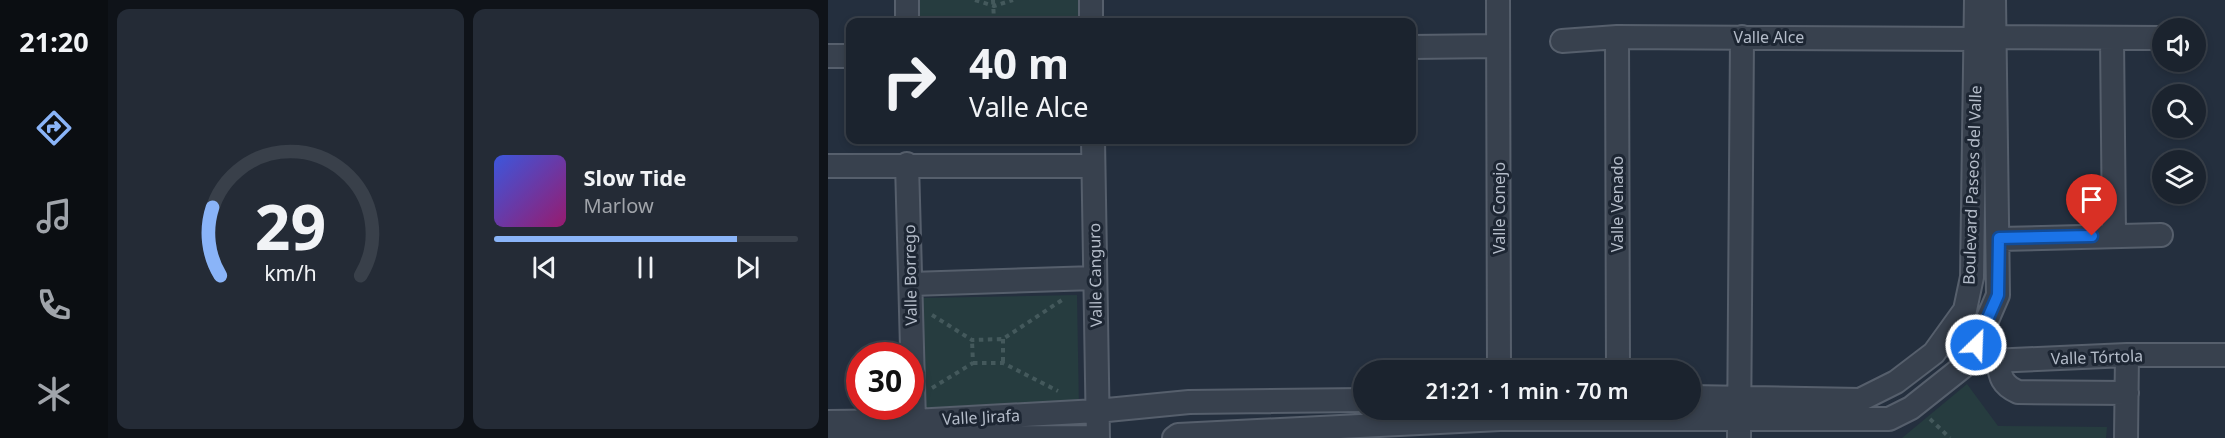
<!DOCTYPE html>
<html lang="en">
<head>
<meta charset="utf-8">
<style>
  :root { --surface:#1b232e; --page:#242b36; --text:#f1f3f6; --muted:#a0a4aa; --line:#39404a; --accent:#8ab4f8 }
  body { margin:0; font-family:"Noto Sans",sans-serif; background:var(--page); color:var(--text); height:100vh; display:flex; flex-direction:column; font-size:22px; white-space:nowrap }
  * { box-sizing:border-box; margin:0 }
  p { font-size:20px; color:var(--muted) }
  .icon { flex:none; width:33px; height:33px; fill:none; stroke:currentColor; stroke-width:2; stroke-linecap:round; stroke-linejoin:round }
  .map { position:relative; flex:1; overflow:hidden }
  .details { display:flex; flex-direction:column; gap:9px; padding:9px; background:#0f1319; width:720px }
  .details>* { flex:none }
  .guide { position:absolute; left:18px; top:18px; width:570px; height:126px; border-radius:12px; box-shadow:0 3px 9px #0003,0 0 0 2px var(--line); background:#1b232e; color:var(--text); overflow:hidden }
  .controls { position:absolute; left:1324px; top:18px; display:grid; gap:12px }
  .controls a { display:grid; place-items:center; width:54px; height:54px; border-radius:50%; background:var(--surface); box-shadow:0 3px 9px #0003,0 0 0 2px var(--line); font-size:30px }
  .speed { position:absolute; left:18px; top:342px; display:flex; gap:12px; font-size:30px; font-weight:700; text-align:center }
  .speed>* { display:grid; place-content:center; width:78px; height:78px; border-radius:50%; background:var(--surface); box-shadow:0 3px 9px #0003,0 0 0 2px var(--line); line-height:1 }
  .speed .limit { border:9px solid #d22; background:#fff; color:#111 }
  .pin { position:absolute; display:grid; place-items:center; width:51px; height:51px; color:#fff; margin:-62px -26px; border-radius:50% 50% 50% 0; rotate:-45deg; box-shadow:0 0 6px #0007 }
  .pin .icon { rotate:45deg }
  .me { position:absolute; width:66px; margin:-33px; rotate:24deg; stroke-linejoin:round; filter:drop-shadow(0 0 4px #0008) }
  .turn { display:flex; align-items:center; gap:21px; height:126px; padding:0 24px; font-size:27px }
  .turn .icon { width:78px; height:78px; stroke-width:2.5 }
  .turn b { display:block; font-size:42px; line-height:51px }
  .details .tile { flex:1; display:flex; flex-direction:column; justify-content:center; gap:9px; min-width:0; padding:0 21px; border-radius:12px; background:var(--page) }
  .details .dial { align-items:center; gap:0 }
  .dial svg { height:156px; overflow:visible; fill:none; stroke:var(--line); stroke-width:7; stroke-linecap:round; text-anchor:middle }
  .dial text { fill:var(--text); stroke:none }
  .song { display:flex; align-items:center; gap:18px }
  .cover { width:72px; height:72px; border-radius:9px; background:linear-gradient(135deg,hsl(230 70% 55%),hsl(320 70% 35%)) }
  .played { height:6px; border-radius:3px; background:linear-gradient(90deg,var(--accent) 80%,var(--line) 80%) }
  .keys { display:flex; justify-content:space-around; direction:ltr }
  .details .tiles { flex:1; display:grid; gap:9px; grid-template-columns:repeat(2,1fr) }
  .trip { position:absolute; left:525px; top:360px; width:348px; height:60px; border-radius:30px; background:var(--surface); box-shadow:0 3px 9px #0003,0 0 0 2px var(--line); font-weight:600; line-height:60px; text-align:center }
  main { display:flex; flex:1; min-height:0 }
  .tabs { display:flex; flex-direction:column; width:108px; justify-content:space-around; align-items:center; background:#0b0e12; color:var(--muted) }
  .tabs .icon { width:42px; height:42px }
  .tabs .current { color:var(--accent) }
  .tabs b { font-size:27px; color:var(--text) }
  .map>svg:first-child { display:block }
  .green { fill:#263c3f }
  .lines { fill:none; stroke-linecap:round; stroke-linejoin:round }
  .minor-casing { stroke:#565f6c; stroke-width:26 }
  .path { stroke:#44595c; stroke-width:4; stroke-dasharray:4.5 4.5; stroke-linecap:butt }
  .minor { stroke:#38414e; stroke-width:22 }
  .route-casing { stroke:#114b97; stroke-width:15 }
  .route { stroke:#1a73e8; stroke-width:10 }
  .labels { text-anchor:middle; stroke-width:6; stroke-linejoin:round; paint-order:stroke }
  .street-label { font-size:16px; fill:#b4bcc9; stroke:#1d2633 }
</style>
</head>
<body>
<main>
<nav class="tabs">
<b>21:20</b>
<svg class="icon current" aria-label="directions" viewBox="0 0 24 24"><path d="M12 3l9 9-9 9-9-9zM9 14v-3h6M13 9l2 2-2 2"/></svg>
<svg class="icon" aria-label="music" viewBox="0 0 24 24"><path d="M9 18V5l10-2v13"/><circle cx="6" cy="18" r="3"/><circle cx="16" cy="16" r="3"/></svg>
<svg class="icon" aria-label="phone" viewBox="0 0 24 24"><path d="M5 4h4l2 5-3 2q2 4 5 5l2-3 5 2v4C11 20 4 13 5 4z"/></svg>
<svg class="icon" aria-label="climate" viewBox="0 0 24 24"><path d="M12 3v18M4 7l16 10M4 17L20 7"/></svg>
</nav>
<section class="details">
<div class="tiles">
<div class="tile dial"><svg viewBox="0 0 100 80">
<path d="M14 69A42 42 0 1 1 86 69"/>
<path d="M14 69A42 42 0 0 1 10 34" stroke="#8ab4f8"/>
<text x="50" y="56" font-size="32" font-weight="700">29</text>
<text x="50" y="72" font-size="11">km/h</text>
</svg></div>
<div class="tile">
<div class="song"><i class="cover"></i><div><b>Slow Tide</b><p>Marlow</p></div></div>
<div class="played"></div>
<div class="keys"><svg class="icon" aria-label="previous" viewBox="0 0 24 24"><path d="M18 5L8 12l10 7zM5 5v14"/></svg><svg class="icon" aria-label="pause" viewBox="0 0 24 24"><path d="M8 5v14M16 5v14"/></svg><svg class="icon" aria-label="next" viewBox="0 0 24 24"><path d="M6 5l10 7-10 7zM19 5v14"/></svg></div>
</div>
</div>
</section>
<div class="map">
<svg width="1397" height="438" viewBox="0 0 1397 438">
  <rect width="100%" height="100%" fill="#242f3e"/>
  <path class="green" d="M92,0h162v22h-162z
    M249,295l2,115 -157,3 -2,-115z
    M1139,384l31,42 109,1 -1,11h-204z"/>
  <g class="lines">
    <g class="minor-casing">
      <path id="minor" d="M79,0v22
        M263,0v22
        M670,0l1,370
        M789,37l1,333
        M1166,37l169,1
        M1284,38l2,197
        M734,41l55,-4 359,2
        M584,47l86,-1
        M0,56h22
        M265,140l5,298
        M79,164l7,257
        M0,166h265
        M1171,239l162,-4
        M83,284l184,-6
        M1170,360c2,17 4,25 20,32l109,1
        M1141,362l158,-7h98
        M862,397l170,3 36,-18 38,-29 31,-43 7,-33 4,-277
        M0,422l86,-1 183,-10 92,-9 175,-2
        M0,438l270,-1
        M346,438l4,-3 322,-16h389l22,-11 58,-46 29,-67 -4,-295
        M911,438l3,-401
        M1298,438l1,-83"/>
    </g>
    <path class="path" d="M147,0l19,6 19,-6
      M165,0l1,22
      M104,315l40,25 31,-1 59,-39
      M175,339v24
      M145,363h30l55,28
      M104,388l41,-25 -1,-23
      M1102,419l20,19"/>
    <use href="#minor" class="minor"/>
  </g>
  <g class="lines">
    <g class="route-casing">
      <path id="route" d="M1148,345l22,-50 1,-57 93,-2"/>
    </g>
    <use href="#route" class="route"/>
  </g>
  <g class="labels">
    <g class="street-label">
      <text x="941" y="43">Valle Alce</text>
      <text transform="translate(1144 185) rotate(-88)" y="6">Boulevard Paseos del Valle</text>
      <text transform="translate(789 204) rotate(-90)" y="6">Valle Venado</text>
      <text transform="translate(671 208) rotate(-90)" y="6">Valle Conejo</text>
      <text transform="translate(82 275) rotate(-91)" y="6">Valle Borrego</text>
      <text transform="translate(267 275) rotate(-91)" y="6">Valle Canguro</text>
      <text transform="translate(1269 357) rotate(-2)" y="6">Valle Tórtola</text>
      <text transform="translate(153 417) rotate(-3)" y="6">Valle Jirafa</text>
    </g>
  </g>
</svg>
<div class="controls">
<a><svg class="icon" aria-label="sound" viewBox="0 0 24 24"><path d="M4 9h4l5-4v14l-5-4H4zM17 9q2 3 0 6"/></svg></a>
<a><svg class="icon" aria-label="search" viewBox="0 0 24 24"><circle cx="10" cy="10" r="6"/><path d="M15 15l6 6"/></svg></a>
<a><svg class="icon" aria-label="layers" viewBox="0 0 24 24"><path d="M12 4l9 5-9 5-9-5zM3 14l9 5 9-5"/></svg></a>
</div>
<div class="speed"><div class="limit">30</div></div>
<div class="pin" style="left:1264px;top:236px;background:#d93025"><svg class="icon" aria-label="arrive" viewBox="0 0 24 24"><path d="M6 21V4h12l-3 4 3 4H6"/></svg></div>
<svg class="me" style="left:1148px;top:345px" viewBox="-20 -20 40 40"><circle r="17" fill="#1a73e8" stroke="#fff" stroke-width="3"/><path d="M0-11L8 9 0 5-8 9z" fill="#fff"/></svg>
<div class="trip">21:21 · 1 min · 70 m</div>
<div class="guide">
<div class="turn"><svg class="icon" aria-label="right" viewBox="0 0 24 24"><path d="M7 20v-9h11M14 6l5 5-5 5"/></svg><div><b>40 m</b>Valle Alce</div></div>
</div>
</div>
</main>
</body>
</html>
